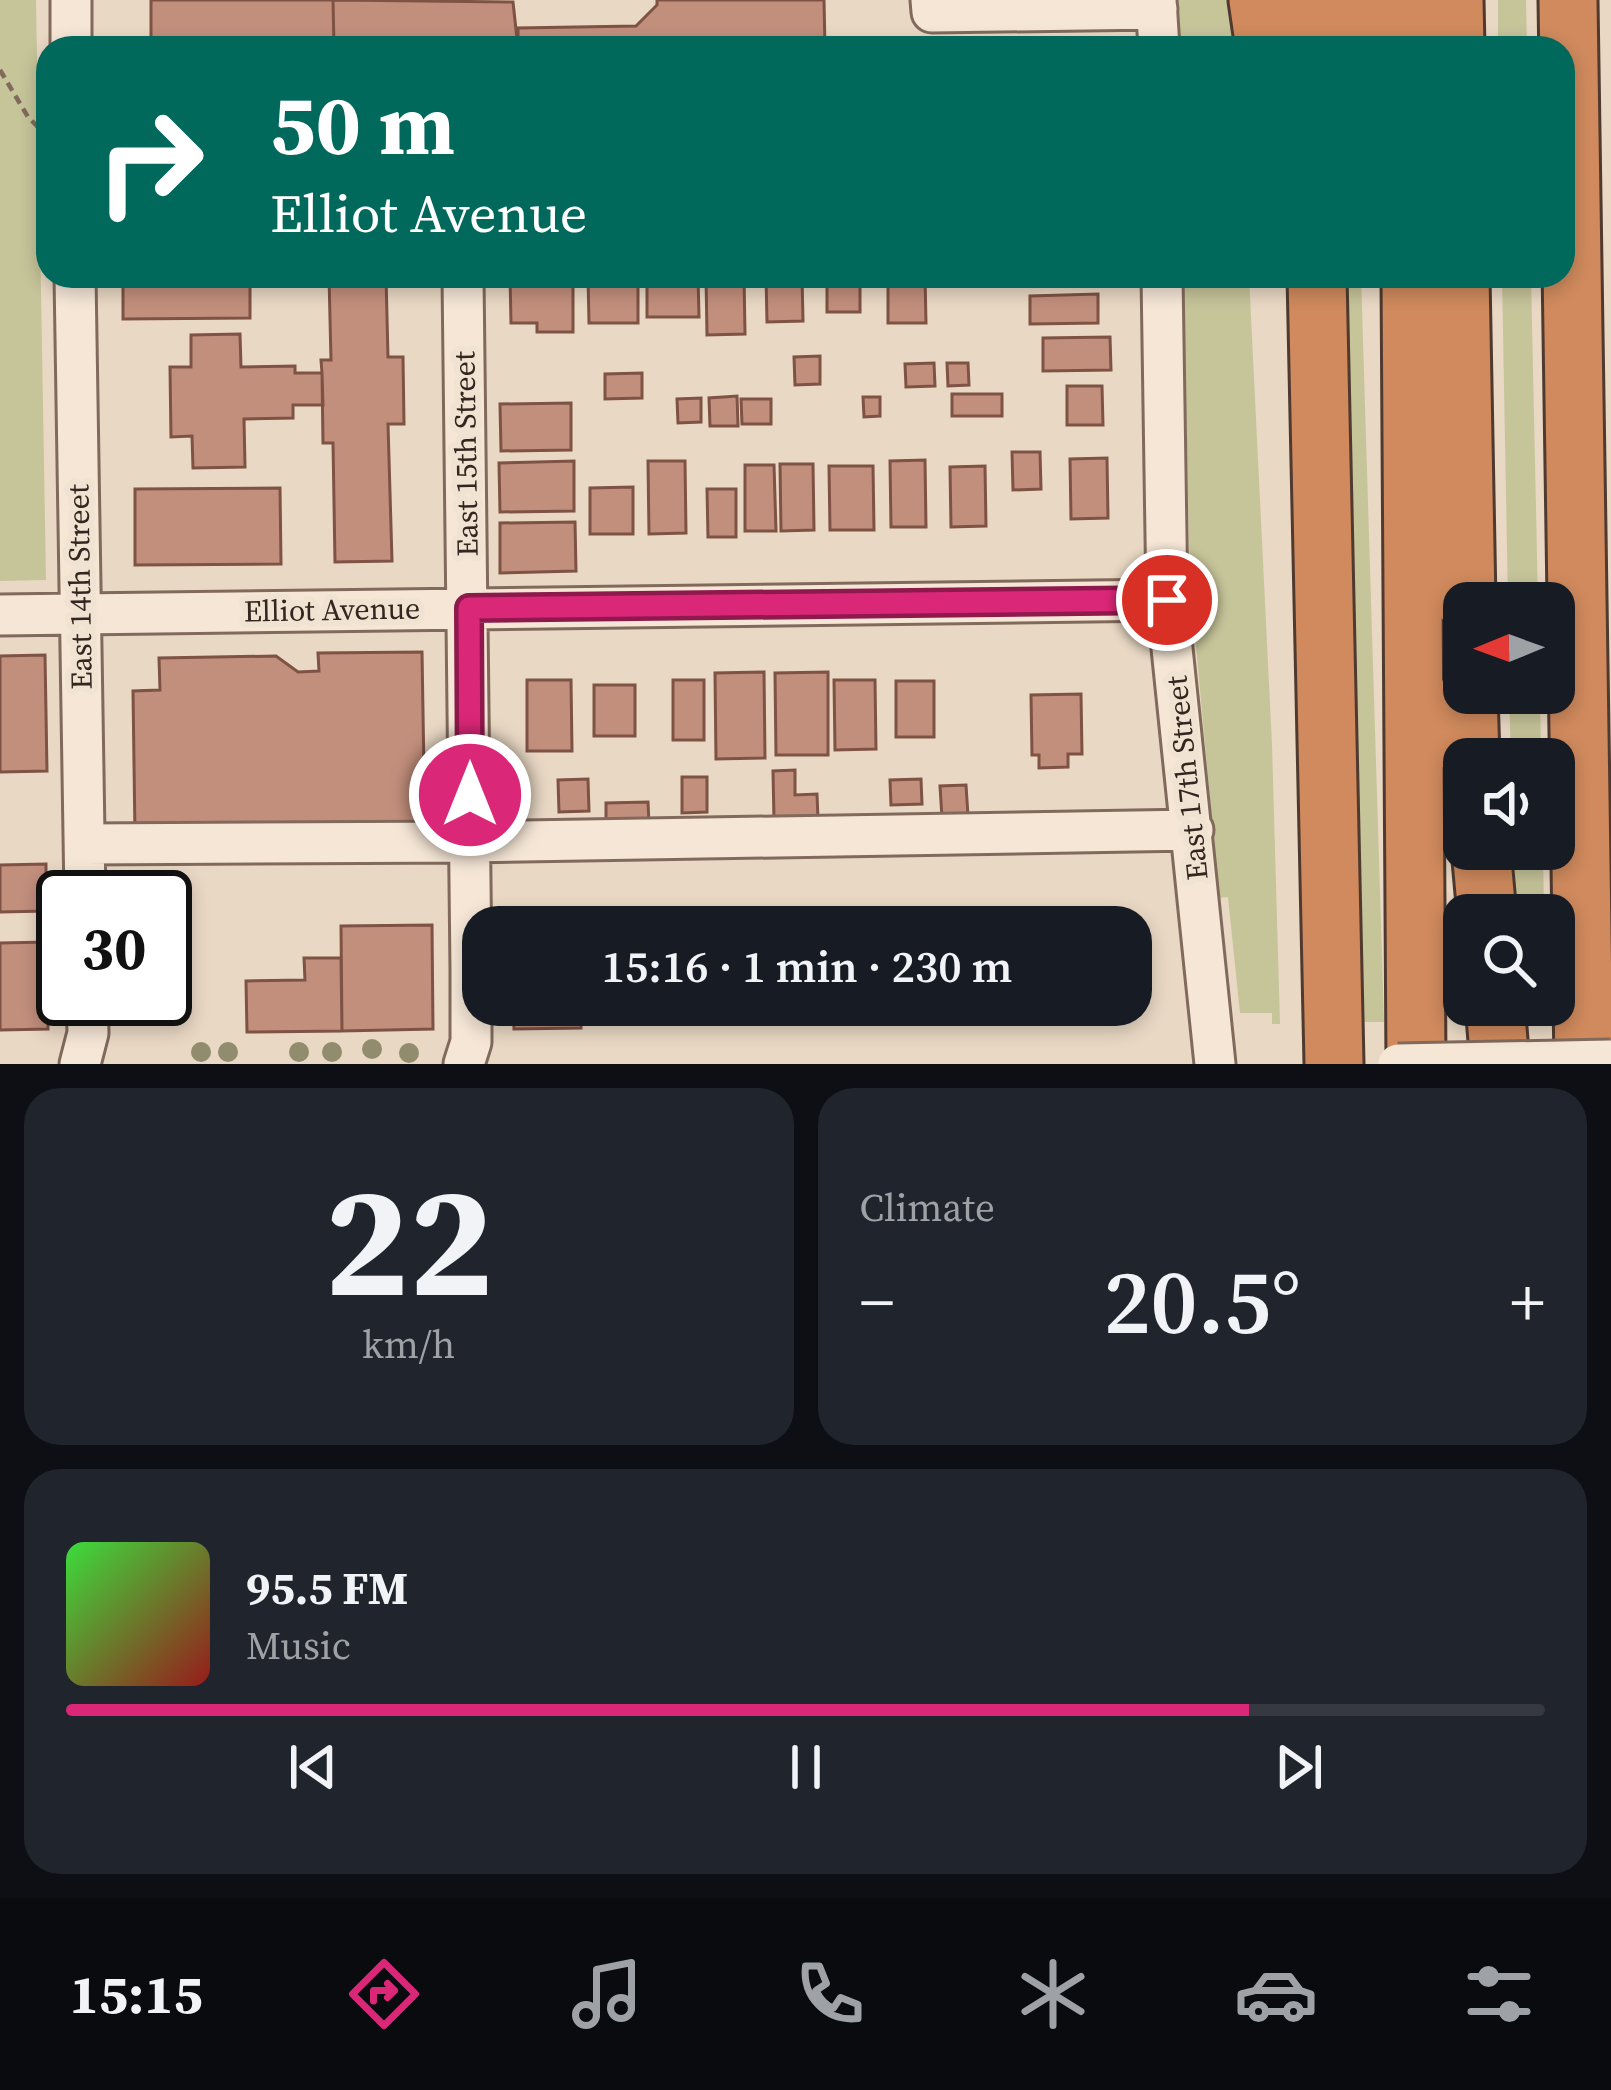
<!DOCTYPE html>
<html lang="en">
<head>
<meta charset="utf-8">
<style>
  :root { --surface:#171b24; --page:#20242c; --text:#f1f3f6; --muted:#9ea1a6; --line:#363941; --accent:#db2777 }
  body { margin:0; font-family:"Source Serif 4",serif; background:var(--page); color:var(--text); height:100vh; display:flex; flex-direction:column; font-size:45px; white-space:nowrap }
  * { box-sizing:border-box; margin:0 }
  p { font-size:39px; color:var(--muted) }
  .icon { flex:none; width:66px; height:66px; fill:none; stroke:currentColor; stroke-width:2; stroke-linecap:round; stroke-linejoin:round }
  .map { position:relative; height:1064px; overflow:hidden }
  .drawer { display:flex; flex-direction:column; gap:24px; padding:24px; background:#0d0f14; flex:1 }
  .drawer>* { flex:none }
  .guide { position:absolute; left:36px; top:36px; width:1539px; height:252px; border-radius:36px; box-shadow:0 6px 18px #0003; background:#00695c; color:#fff; overflow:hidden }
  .needle { width:78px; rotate:269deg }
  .tools { position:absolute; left:1443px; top:582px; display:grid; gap:24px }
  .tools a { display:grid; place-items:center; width:132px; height:132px; border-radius:24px; background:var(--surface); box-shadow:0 6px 18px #0003; font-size:60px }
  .speed { position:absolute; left:36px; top:870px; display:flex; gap:24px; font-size:60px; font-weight:700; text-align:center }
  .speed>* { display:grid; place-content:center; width:156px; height:156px; border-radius:50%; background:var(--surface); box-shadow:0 6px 18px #0003; line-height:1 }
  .speed .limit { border:6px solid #111; border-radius:18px; background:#fff; color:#111 }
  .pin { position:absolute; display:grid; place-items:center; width:102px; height:102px; color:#fff; margin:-51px; border:6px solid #fff; border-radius:50%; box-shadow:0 3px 12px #0007 }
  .me { position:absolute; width:132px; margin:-66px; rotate:0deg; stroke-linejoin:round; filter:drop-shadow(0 0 9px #0008) }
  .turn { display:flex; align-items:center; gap:42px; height:252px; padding:0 36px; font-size:54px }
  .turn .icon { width:156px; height:156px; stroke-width:2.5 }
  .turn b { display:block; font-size:84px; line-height:102px }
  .big { font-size:90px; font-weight:600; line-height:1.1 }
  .drawer .tile { flex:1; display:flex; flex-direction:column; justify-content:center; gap:18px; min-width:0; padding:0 42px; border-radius:36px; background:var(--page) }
  .drawer .dial { align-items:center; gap:0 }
  .dial b { font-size:156px; line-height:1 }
  .song { display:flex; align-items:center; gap:36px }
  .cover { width:144px; height:144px; border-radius:18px; background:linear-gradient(135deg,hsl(120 70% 55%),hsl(0 70% 35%)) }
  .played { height:12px; border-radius:6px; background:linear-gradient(90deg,var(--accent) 80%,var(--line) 80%) }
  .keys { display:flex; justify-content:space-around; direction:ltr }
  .heat { display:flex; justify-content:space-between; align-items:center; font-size:66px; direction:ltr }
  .drawer .tiles { flex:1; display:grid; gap:24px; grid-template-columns:1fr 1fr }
  .tile:last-child { grid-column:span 2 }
  .trip { position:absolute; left:462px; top:906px; width:690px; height:120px; border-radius:36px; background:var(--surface); box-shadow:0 6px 18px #0003; font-weight:600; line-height:120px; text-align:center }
  .tabs { display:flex; height:192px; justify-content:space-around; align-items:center; background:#090b0e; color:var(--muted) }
  .tabs .icon { width:84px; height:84px }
  .tabs .current { color:var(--accent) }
  .tabs b { font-size:54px; color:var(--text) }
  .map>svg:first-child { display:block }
  .green { fill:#c6c499 }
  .building { fill:#c38f7d; stroke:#7e5245; stroke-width:3 }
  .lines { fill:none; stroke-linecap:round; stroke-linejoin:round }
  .minor-casing { stroke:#816a5c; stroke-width:45 }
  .highway-casing { stroke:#503a30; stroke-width:63 }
  .path { stroke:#816a5c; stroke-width:4.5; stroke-dasharray:9 6; stroke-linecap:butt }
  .minor { stroke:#f5e6d6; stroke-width:39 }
  .highway { stroke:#d08a5d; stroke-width:57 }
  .minor-bridge-casing { stroke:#816a5c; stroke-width:45; stroke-linecap:butt }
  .minor-bridge { stroke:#f5e6d6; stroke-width:39 }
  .tree { fill:#928c6e }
  .route-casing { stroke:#8e194d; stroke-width:30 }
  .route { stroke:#db2777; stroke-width:21 }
  .labels { text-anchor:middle; stroke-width:12; stroke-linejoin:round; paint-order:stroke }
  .street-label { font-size:30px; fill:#33251f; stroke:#f1e3d2 }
</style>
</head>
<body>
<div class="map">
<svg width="1611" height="1064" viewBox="0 0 1611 1064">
  <rect width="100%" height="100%" fill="#e9d8c4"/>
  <path class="green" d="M0,0h36l10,580 -46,1z
    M1176,0h52l5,48h-54z
    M1498,0h28l1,48h-29z
    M1183,276h66l23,469 8,279h-8v-11h-32l-12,-116 -9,1 -29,-318z
    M1347,276h14l23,746h-22z
    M1502,276h29l7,327h-30z
    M1509,693h31l1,66h-30z
    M1512,849h31l1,66h-31z"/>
  <path class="building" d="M151,0h182l1,48h-183z
    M333,0l180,2 5,46h-184z
    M657,0h167l1,48h-307v-20l118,-2 21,-21z
    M1102,38v10h-44v-9z
    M941,40v8h-46v-7z
    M1019,41v7h-43v-6z
    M123,276h127v42l-127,1z
    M329,276h57l2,81h15l1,67h-16l4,137 -57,1 -2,-119h-10l-1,-70 -1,-13h10z
    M510,276h63v56h-36v-9h-26z
    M588,276h50v47h-49z
    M647,276h51l1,41h-52z
    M706,276h38l1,58 -38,1z
    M766,276h36l1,45 -36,1z
    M827,276h33v36h-33z
    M888,276h37l1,47h-38z
    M1098,294v29l-68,1v-28z
    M240,334l1,33 54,-1v7h27l1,32h-30v13l-49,1 1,48 -52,1 -1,-32 -21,1 -1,-70h21v-32z
    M1110,337l1,33 -68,1v-33z
    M820,356v28l-25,1 -1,-28z
    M934,363l1,23 -29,1 -1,-23z
    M947,363h21l1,22 -21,1z
    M642,373v25l-37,1v-25z
    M1067,386h35l1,39h-36z
    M952,394h50v22h-50z
    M737,396l1,30h-28l-1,-28z
    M863,397h17v19l-16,1z
    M701,398v24l-23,1 -1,-24z
    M741,399h30v25h-29z
    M571,403v47l-70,1 -1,-47z
    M1012,452h28l1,37 -28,1z
    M1107,458l1,60 -37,1 -1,-60z
    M925,460l1,67h-35l-1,-66z
    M574,461v50l-74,1 -1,-49z
    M648,461h37l1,72 -37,1z
    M780,464h33l1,66 -33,1z
    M745,465h29l2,66h-31z
    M829,466h44l1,64h-44z
    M985,466l1,60 -35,1 -1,-60z
    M633,487v47h-43v-46z
    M280,488l1,76 -146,1v-76z
    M707,489h29v48h-28z
    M575,522l1,49 -76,2v-50z
    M422,652l3,180 -290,3 -2,-144 27,-1 -1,-32 117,-2 22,16 21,-1 -1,-18z
    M45,655l2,116 -47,1v-116z
    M764,672l1,86 -49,1 -1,-86z
    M828,672v83h-52l-1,-82z
    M527,680h44l1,71h-45z
    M673,680h31v60h-31z
    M834,680h41l1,69 -41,1z
    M896,681h38v56h-38z
    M594,685h41v51h-41z
    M1081,694l1,60h-14v13l-29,1v-13h-7l-1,-60z
    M795,770v25l22,-1 1,25 -44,1 -1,-49z
    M682,777h25v35l-25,1z
    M588,779l1,32 -30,1 -1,-32z
    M921,779l1,25 -31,1 -1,-25z
    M966,785l2,31 -26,2 -2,-32z
    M648,802l1,22 -43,1v-22z
    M46,864v47l-46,1v-47z
    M1027,914v13h-93v-12z
    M817,915v12h-139v-10z
    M432,925l1,104 -91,2 -1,-105z
    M47,942l1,87 -48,1v-87z
    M304,958h37l1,73 -95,1 -1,-51 59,-1z
    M513,1005h68v23l-67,1z
    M904,1005h123l1,11 -124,1z"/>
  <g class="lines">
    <g class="minor-casing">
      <path id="minor" d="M71,0v48
        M931,0l1,12 225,-3
        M1156,0l3,48
        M75,276l10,621
        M463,276l8,692v74l-7,22
        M1162,276l5,324 48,464
        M0,615l1167,-15
        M85,844l385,-2 723,-12
        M80,1064l8,-31 -1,-34"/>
    </g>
    <g class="highway-casing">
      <path id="highway" d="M1258,0l7,48
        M1308,0l2,48
        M1362,0l5,48
        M1404,0l2,48
        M1454,0l1,48
        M1568,0l16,1064
        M1317,276l17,788
        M1411,276l5,788
        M1460,276l6,327
        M1468,693l2,66
        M1481,849l6,66
        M1495,1005l5,59"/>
    </g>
    <path class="path" d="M0,70l28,47 15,15"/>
    <use href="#minor" class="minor"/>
    <use href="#highway" class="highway"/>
    <g class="minor-bridge-casing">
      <path id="minor-bridge" d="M1398,1064l213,-4"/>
    </g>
    <use href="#minor-bridge" class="minor-bridge"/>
  </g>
  <g class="tree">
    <circle cx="372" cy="1049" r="10"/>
    <circle cx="201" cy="1052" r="10"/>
    <circle cx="228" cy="1052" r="10"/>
    <circle cx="299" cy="1052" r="10"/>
    <circle cx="332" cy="1052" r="10"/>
    <circle cx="409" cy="1053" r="10"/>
  </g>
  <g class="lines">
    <g class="route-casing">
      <path id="route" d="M470,795l-1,-187 698,-8"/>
    </g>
    <use href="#route" class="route"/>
  </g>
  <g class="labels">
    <g class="street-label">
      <text transform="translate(466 454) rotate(-91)" y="10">East 15th Street</text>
      <text transform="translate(80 587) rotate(-91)" y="10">East 14th Street</text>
      <text transform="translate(332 610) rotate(-1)" y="10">Elliot Avenue</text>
      <text transform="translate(1187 778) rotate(-96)" y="10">East 17th Street</text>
    </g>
  </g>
</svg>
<div class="tools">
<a><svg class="needle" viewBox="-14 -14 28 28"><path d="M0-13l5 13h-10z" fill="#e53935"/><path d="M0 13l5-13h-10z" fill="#9ea1a6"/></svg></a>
<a><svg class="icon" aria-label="sound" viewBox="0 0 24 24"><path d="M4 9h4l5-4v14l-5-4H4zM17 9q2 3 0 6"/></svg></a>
<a><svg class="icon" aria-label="search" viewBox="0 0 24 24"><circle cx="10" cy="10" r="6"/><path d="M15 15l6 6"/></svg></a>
</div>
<div class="speed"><div class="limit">30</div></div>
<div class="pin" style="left:1167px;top:600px;background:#d93025"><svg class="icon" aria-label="arrive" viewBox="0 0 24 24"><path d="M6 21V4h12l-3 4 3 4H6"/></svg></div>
<svg class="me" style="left:470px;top:795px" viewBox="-20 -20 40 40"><circle r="17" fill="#db2777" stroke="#fff" stroke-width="3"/><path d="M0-11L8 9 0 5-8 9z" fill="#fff"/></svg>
<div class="trip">15:16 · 1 min · 230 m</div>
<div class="guide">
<div class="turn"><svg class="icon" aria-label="right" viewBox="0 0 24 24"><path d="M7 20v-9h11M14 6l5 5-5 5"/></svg><div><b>50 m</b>Elliot Avenue</div></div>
</div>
</div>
<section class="drawer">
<div class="tiles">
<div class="tile dial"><b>22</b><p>km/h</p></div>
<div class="tile"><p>Climate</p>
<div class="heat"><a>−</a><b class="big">20.5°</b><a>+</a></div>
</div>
<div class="tile">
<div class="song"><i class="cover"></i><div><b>95.5 FM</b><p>Music</p></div></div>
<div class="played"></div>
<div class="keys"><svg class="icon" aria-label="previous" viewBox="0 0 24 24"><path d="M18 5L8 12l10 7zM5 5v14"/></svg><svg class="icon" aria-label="pause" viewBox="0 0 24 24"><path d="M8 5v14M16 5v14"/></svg><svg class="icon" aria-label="next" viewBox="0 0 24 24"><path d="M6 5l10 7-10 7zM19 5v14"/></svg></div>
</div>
</div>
</section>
<nav class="tabs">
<b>15:15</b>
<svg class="icon current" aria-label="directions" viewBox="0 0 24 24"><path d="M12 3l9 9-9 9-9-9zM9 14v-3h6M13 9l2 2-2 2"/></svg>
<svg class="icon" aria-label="music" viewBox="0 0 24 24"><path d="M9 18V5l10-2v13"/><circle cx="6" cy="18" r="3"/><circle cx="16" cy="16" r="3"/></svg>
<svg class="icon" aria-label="phone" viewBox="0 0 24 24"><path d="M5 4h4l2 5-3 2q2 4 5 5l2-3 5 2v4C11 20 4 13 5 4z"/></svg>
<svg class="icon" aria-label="climate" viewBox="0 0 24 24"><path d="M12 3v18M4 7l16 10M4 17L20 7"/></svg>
<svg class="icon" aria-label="car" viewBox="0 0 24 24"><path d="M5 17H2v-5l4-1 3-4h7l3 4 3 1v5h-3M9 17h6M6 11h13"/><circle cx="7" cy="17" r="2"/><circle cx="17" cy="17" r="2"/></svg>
<svg class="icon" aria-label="filters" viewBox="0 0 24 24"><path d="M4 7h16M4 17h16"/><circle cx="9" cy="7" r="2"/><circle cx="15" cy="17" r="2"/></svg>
</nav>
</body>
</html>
